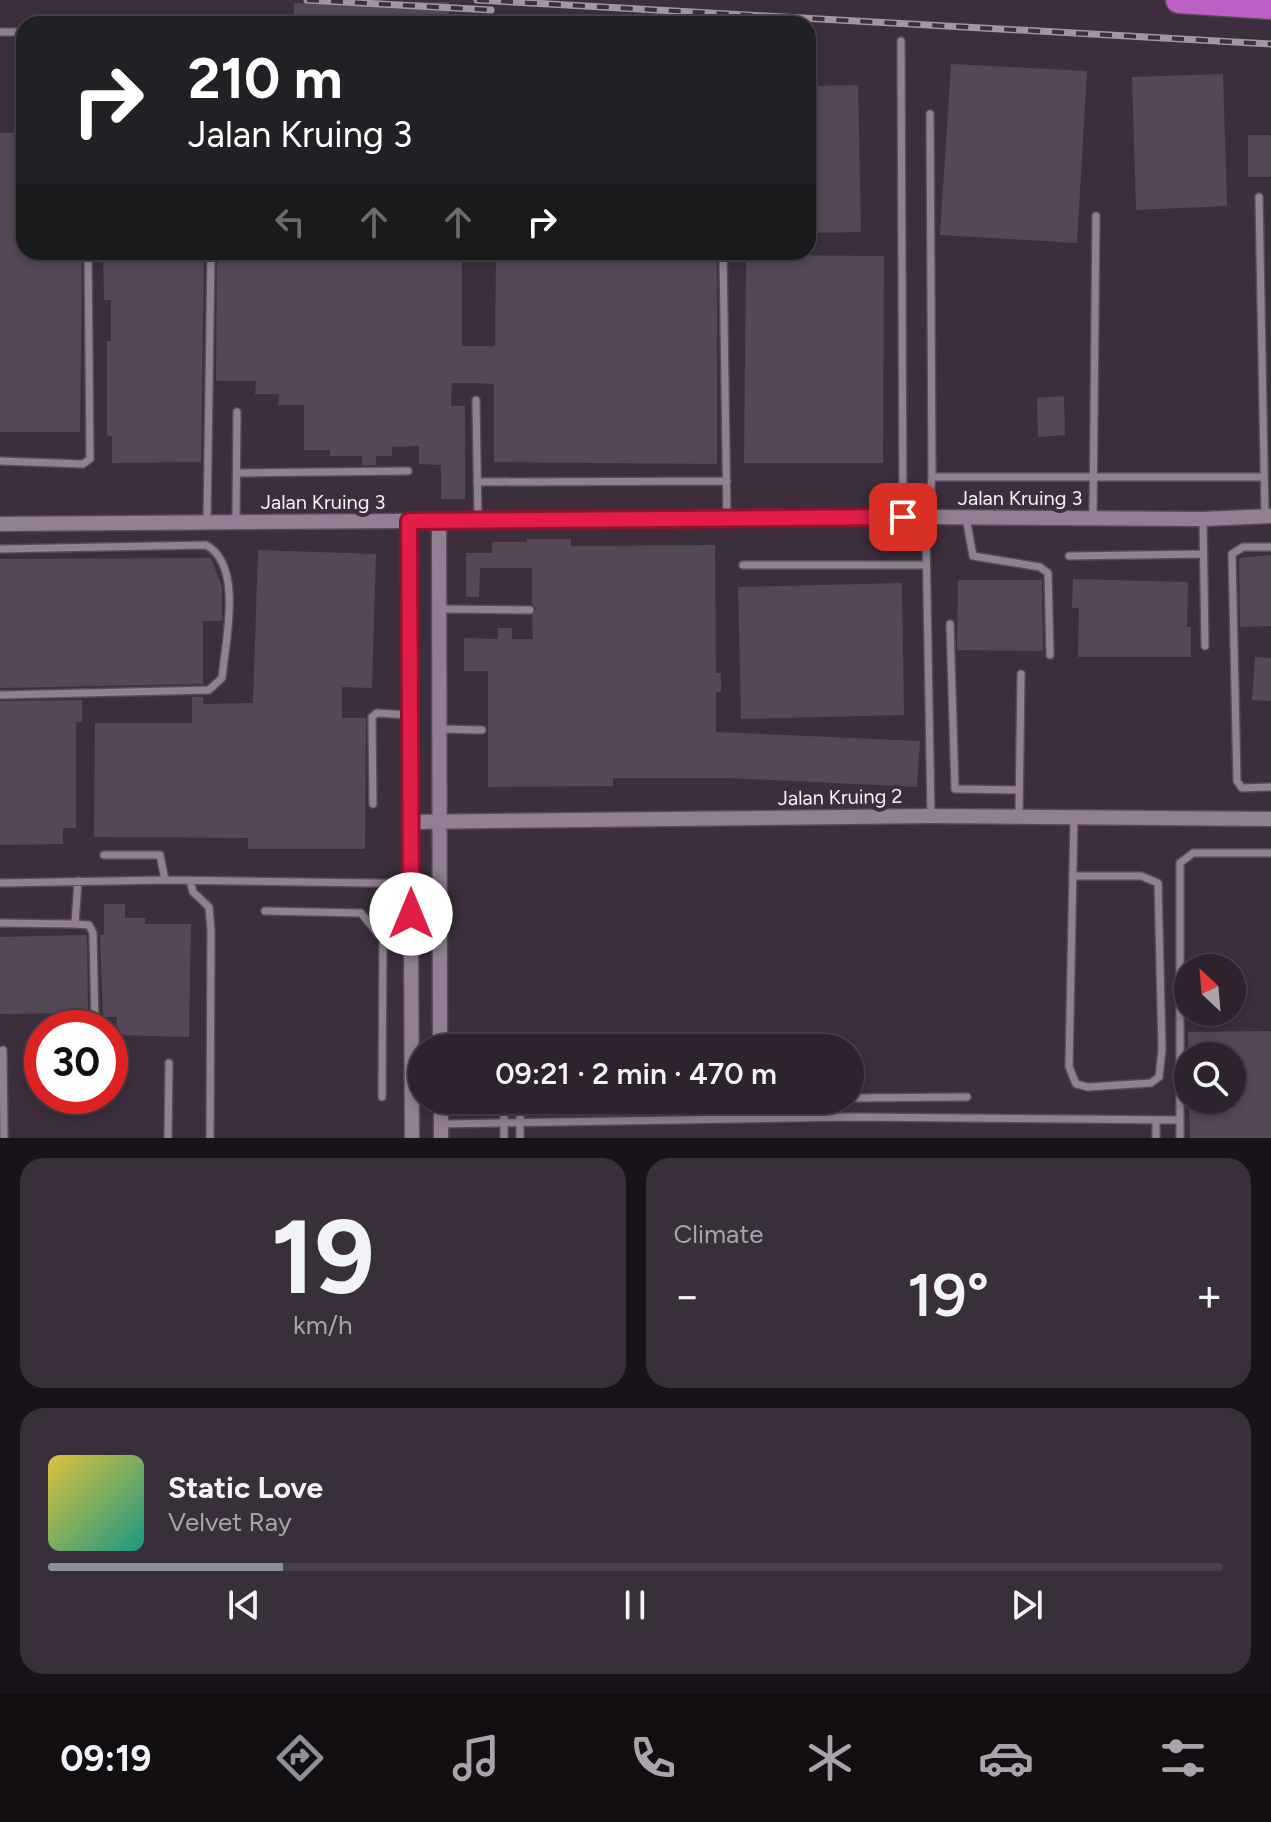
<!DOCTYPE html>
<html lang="en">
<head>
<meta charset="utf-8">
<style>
  :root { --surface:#2d222e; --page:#392f3a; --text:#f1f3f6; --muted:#a7a4aa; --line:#483f4a; --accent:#8c9099 }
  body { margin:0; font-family:Figtree,sans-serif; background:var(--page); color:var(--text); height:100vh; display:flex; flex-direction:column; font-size:30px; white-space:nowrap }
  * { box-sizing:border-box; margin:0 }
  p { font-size:26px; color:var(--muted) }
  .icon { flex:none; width:44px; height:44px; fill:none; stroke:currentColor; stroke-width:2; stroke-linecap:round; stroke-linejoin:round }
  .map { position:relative; height:1138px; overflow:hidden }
  .side { display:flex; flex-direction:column; gap:20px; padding:20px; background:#191319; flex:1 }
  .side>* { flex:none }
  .top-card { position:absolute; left:16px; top:16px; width:800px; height:244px; border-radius:24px; box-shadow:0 4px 12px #0003,0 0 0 2px var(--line); background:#202124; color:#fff; overflow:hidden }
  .needle { width:52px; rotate:334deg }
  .controls { position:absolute; left:1174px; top:954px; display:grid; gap:16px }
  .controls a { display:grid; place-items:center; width:72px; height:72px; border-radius:50%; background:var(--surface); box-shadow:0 4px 12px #0003,0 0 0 2px var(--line); font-size:40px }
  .speed { position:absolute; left:24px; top:1010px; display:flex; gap:16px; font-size:40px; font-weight:700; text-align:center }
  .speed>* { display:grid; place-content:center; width:104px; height:104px; border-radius:50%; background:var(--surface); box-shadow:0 4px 12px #0003,0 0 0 2px var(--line); line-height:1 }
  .speed .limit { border:12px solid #d22; background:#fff; color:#111 }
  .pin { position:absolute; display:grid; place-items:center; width:68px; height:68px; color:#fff; margin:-34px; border-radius:16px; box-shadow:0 4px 12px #0006 }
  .me { position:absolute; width:88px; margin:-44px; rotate:0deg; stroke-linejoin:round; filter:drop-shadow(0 0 6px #0008) }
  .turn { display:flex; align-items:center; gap:28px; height:168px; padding:0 40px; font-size:36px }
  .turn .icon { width:104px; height:104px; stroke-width:2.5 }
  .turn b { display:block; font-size:56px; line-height:68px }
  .lanes { display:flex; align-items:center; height:76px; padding:0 40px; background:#0003; justify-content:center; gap:40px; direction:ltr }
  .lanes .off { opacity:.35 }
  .big { font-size:60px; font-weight:600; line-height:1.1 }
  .side .widget { flex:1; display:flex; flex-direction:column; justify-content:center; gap:12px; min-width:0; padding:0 28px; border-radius:24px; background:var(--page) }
  .side .dial { align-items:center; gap:0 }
  .dial b { font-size:104px; line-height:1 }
  .song { display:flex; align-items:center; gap:24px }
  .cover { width:96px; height:96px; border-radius:12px; background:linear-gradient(135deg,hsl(50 70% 55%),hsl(170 70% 35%)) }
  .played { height:8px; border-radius:4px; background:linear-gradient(90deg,var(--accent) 20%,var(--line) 20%) }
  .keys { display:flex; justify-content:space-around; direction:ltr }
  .heat { display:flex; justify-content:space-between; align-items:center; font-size:44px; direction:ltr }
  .side .tiles { flex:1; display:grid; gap:20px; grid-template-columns:1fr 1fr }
  .widget:last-child { grid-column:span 2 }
  .trip { position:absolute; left:408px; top:1034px; width:456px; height:80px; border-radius:40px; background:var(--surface); box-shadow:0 4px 12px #0003,0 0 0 2px var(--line); font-weight:600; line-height:80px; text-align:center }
  .tabs { display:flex; height:128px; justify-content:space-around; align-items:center; background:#120e12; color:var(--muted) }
  .tabs .icon { width:56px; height:56px }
  .tabs .active { color:var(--accent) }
  .tabs b { font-size:36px; color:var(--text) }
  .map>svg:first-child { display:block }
  .building { fill:#564758 }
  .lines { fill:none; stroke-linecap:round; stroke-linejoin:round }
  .service-casing { stroke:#564a57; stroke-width:10 }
  .minor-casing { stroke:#564a57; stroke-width:17 }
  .motorway-casing { stroke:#564a57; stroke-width:29 }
  .service { stroke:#918093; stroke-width:7 }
  .minor { stroke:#918093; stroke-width:14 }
  .motorway { stroke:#be5fc8; stroke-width:26 }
  .rail-casing { stroke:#a196a2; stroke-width:7 }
  .rail { stroke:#3c2e3d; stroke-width:4; stroke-dasharray:12; stroke-linecap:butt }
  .route-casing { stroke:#92132f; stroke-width:20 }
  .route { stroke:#e11d48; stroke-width:14 }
  .labels { text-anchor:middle; stroke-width:8; stroke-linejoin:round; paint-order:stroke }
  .street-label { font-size:20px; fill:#f7eef8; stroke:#3c2e3d }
</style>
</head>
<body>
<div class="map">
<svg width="1271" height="1138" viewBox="0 0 1271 1138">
  <rect width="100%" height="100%" fill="#3c2e3d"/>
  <path class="building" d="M449,2v22h-155v-21z
    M951,64l136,7 -10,172 -137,-8z
    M1223,74l4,132 -91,4 -4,-133z
    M858,85l3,147 -53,1v-147z
    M0,133h24v119h58l-2,180h-80z
    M1248,135h23v42h-23z
    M103,252h101l-3,210 -89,1v-27h-5v-95h4v-41h-7z
    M217,252h245v94h33l1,-94 221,1v211l-223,-2v-78l-21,-1h-21l-1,23h14v93h-24v-34l-22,-1v-18l-27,1v9h-16v9h-14v-9h-32v-6h-26v-45h-26l1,-11h-24l1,-13h-40z
    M746,255l138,1 -1,207h-139z
    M1064,396l1,39 -27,2 -1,-39z
    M527,539h44v7l144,-1 1,128h5v19h-5v40l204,9 -3,46 -189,-9h-115v8l-125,1v-116h-24v-33l34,1v-11h14v11h21l-1,-23 4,-7 -4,-5v-36h-52l-1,29h-13v-44h26v-11h35z
    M258,550l118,4 -4,134 -30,-1v31h24l-1,131h-117v-11l-154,-1 1,-114h97v-26h11v7l50,-1z
    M1271,555v71l-31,1 -1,-69z
    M211,558l11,29v34h-19v63l-203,4v-129z
    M1073,579l115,3 -1,45h4v30h-113l1,-49h-7z
    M958,580h84l1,71 -86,-1z
    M902,583l2,132 -163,4 -3,-132z
    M1255,657l16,1v43l-19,-1z
    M82,700v22h-6v106h-13v16l-63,1v-144z
    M104,904h21v14h20v6h46l-2,113 -73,-2 1,-18h-14l-3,-82h4z
    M87,935l1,78 -88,1v-77z
    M1271,1031v107h-81l-1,-38h43v-44h-43l-1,-24z"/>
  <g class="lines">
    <g class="service-casing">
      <path id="service" d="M0,32h24
        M901,41l2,476
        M930,114l2,363 -6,60 5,279
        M1259,197l6,319
        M723,252l4,266
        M476,400l2,120
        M0,461l83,3 7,-5 -2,-207
        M238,473l170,-2
        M932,477h332
        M477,482l250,-1
        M966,518l7,38 67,11 8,6 2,82
        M1093,518l3,-302
        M1203,519l2,127
        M236,522l1,-110
        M207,523l4,-271
        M1271,547h-28l-11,7 5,227 5,7 29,-1
        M0,549l206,-4c38,20 19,98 16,133l-13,12 -209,5
        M1069,556l134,-2
        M743,565h183
        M439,609l91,1
        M950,624l5,165 63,1
        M439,729l43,1
        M373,804l-1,-87 5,-4 32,2
        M1019,816l2,-142
        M1074,817l-5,250 7,17 12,3 63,-4 8,-6 3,-27 -4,-167 -17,-7h-66
        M104,855h56l5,25
        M78,881l-3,43 14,1 4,8 2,92
        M190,881l3,11 16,15 2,23 -1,208
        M0,883l165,-3 275,4
        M265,911l96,2 18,22 32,7
        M0,923l75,1
        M3,1050l1,88
        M382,1097l1,-159
        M850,1098l117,-1
        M504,1100v38
        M520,1100v38
        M781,1100v18
        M1156,1120v18
        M442,1124l408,-7 330,3
        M168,1138l1,-75
        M1180,1138v-275l13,-10h78"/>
    </g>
    <g class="minor-casing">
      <path id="minor" d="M409,521l3,617
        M439,521l1,527
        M0,524l927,-7 276,2 68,-3
        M410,822l521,-6 340,3
        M441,1100v38"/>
    </g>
    <g class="motorway-casing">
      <path id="motorway" d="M1179,0l92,6"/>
    </g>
    <use href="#service" class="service"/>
    <use href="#minor" class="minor"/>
    <use href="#motorway" class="motorway"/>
    <g class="rail-casing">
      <path id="rail" d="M307,0l184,10
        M477,0l794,44"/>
    </g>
    <use href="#rail" class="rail"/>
  </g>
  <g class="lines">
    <g class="route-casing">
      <path id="route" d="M411,914l-2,-393 494,-4"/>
    </g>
    <use href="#route" class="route"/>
  </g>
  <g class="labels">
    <g class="street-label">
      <text x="1020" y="505">Jalan Kruing 3</text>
      <text x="323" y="509">Jalan Kruing 3</text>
      <text transform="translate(840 797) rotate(-1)" y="7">Jalan Kruing 2</text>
    </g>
  </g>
</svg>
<div class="controls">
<a><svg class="needle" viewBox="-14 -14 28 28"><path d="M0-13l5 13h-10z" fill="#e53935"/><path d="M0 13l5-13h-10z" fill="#a7a4aa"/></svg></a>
<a><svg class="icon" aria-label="search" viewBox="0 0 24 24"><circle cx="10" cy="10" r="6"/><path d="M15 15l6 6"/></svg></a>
</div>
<div class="speed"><div class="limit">30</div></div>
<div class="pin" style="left:903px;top:517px;background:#d93025"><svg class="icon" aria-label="arrive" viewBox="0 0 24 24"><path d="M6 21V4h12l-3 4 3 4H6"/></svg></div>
<svg class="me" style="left:411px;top:914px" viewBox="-20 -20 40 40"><circle r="19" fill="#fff"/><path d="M0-13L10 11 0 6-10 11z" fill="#e11d48"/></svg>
<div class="trip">09:21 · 2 min · 470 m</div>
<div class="top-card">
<div class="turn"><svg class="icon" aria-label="right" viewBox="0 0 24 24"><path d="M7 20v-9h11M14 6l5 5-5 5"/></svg><div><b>210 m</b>Jalan Kruing 3</div></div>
<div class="lanes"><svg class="icon off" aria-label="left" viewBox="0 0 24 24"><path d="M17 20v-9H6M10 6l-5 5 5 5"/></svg><svg class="icon off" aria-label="ahead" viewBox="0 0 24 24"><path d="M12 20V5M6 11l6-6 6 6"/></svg><svg class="icon off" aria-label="ahead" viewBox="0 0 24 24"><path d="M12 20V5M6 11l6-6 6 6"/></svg><svg class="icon" aria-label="right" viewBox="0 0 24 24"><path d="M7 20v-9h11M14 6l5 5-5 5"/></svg></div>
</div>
</div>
<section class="side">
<div class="tiles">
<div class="widget dial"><b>19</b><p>km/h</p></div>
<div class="widget"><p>Climate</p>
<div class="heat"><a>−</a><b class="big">19°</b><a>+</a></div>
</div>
<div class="widget">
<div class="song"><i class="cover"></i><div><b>Static Love</b><p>Velvet Ray</p></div></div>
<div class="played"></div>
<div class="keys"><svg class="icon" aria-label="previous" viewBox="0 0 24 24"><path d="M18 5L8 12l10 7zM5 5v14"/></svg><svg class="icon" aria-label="pause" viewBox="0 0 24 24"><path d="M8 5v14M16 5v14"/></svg><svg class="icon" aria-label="next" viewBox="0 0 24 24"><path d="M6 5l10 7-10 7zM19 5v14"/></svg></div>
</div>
</div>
</section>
<nav class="tabs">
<b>09:19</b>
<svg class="icon active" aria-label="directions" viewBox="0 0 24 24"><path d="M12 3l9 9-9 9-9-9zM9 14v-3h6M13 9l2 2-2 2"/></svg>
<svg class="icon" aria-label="music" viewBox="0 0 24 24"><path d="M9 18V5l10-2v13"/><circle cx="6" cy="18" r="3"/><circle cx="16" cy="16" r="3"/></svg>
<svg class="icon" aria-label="phone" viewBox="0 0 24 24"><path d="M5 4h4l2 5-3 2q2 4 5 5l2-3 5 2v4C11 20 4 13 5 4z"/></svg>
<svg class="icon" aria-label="climate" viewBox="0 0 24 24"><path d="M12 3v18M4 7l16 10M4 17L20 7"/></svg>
<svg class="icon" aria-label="car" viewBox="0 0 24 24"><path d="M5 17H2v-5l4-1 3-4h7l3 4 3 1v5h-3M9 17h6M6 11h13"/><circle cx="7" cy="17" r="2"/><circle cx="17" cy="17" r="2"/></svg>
<svg class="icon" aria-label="filters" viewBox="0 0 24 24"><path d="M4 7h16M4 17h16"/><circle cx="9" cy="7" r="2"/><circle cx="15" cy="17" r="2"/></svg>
</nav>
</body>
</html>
